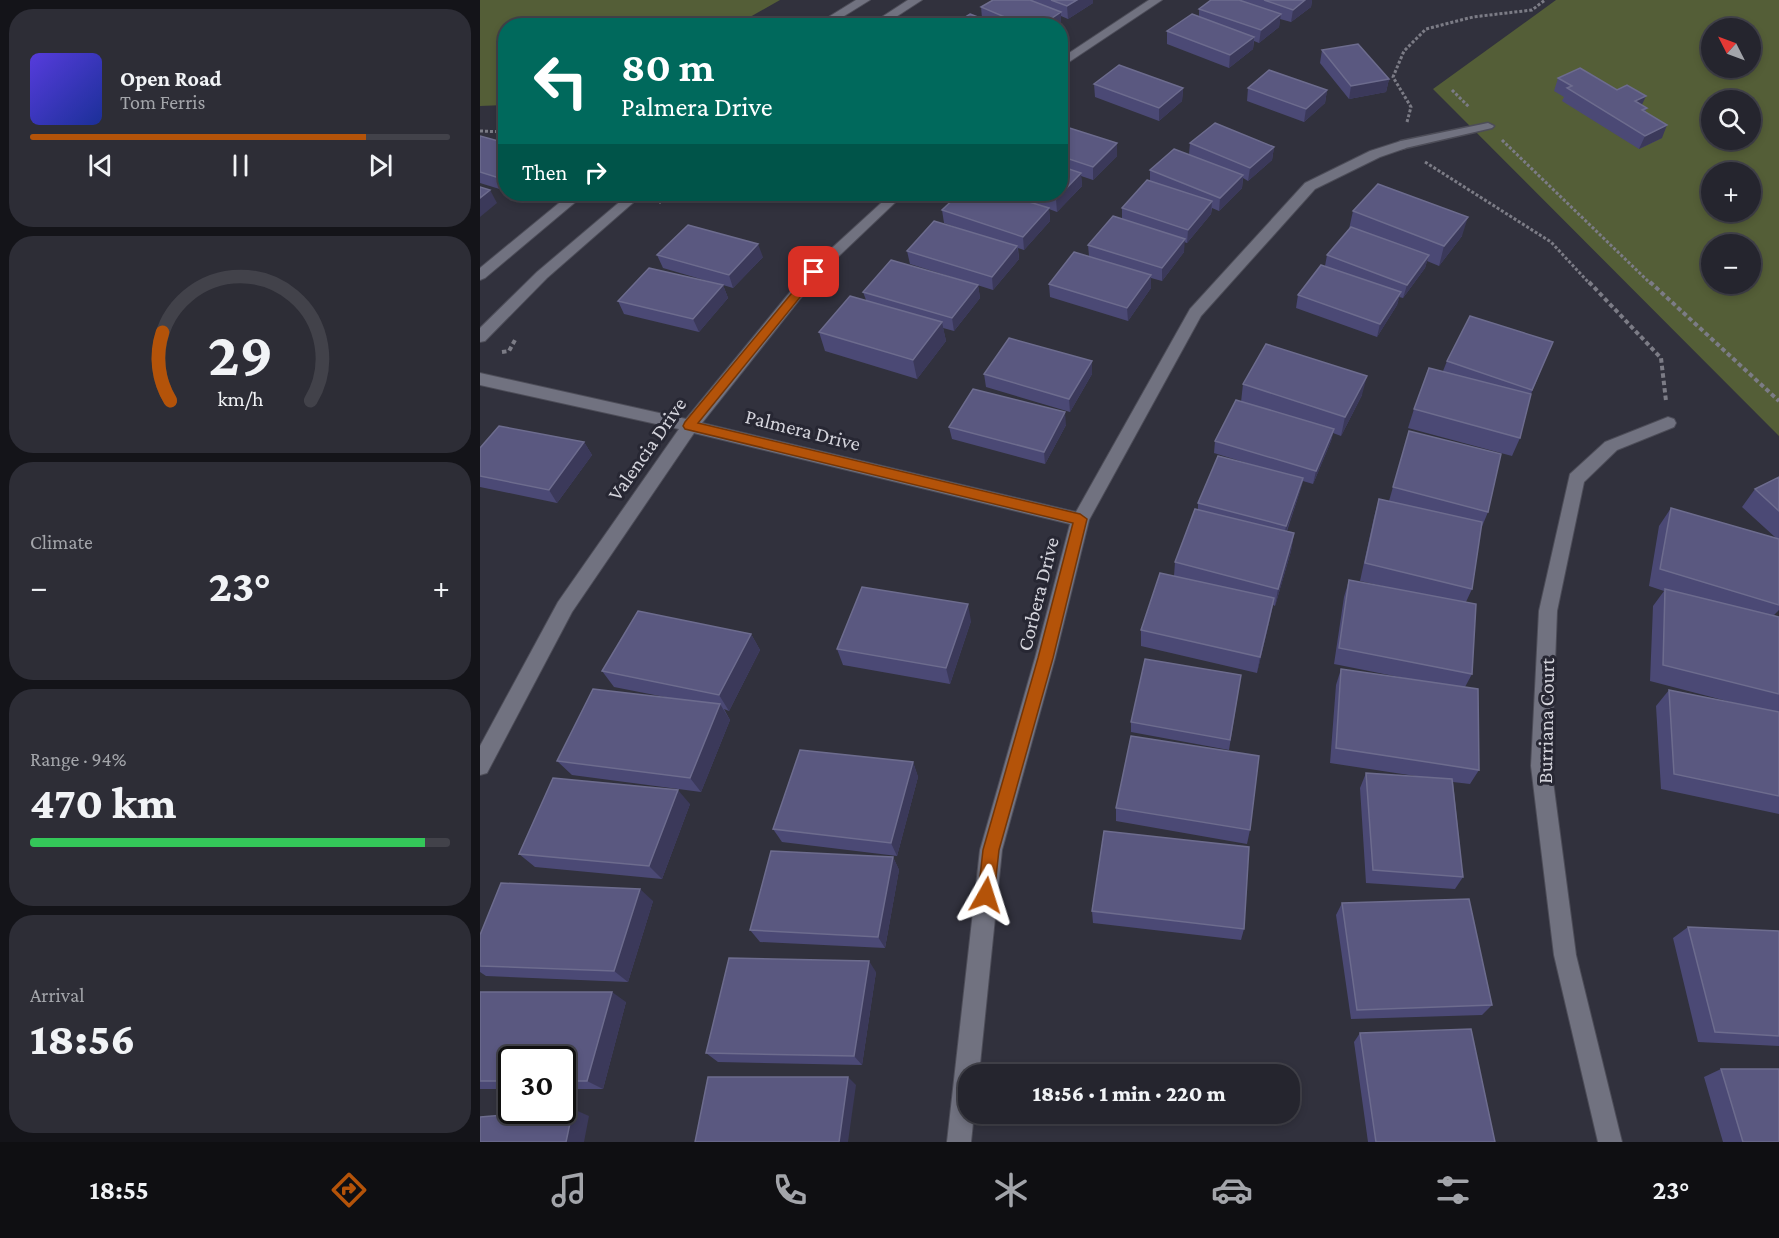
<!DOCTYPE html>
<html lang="en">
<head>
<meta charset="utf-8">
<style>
  :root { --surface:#25252e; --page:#2d2d36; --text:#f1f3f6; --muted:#a3a5aa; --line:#42424a; --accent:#b45309 }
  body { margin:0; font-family:"Crimson Pro",serif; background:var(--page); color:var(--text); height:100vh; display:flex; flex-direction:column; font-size:22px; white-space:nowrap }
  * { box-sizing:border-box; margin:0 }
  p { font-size:20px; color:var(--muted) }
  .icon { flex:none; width:33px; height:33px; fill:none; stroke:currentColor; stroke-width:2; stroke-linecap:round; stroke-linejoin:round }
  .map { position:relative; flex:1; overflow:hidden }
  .panel { display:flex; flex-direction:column; gap:9px; padding:9px; background:#141419; width:480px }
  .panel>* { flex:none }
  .hud { position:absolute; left:18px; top:18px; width:570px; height:183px; border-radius:24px; box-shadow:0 3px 9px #0003,0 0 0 2px var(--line); background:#00695c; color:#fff; overflow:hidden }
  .needle { width:39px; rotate:312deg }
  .fabs { position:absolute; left:1221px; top:18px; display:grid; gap:12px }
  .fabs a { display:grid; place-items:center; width:60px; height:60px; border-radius:50%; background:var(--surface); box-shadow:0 3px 9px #0003,0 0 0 2px var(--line); font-size:30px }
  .speed { position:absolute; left:18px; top:1046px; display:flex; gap:12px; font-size:30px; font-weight:700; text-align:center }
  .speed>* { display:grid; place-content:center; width:78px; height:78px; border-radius:50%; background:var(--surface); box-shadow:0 3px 9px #0003,0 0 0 2px var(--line); line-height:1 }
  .speed .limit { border:3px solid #111; border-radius:9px; background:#fff; color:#111 }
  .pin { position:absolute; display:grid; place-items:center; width:51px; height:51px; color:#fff; margin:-26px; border-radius:12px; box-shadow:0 3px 9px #0006 }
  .me { position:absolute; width:66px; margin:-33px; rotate:6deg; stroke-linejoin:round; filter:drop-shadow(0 0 4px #0008) }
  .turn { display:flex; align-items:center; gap:21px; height:126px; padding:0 24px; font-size:27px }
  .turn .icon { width:78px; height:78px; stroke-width:2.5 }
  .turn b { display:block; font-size:42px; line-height:51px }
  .then { display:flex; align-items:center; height:57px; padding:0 24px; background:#0003; gap:12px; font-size:22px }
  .big { font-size:45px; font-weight:800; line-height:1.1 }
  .panel .widget { flex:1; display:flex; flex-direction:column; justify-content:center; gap:9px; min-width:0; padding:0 21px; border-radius:24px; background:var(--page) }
  .panel .dial { align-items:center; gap:0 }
  .dial svg { height:156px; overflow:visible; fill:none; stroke:var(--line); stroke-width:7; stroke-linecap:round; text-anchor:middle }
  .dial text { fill:var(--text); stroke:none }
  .song { display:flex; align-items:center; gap:18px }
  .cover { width:72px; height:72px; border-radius:9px; background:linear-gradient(135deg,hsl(250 70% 55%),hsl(230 70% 35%)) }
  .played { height:6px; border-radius:3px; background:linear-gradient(90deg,var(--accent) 80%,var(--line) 80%) }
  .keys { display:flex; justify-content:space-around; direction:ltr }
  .heat { display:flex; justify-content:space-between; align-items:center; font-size:33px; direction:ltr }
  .charge { height:9px; border-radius:4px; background:linear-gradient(90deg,#34c759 94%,var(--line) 0) }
  .trip { position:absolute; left:478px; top:1064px; width:342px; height:60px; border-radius:24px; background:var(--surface); box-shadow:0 3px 9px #0003,0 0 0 2px var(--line); font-weight:800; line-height:60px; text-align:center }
  .tab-bar { display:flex; height:96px; justify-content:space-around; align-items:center; background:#0f0f12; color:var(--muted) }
  .tab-bar .icon { width:42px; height:42px }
  .tab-bar .current { color:var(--accent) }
  .tab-bar b { font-size:27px; color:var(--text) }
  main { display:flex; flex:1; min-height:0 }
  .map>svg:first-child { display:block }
  .green { fill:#545e37; fill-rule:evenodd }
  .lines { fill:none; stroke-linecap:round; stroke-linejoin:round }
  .service-casing { stroke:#4d4d58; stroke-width:3 }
  .minor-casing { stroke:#4d4d58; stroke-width:2 }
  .tertiary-casing { stroke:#4d4d58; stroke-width:2 }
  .path-far1 { stroke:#7c7c86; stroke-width:3; stroke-dasharray:3 2; stroke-linecap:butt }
  .path { stroke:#7c7c86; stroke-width:4; stroke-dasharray:4.5 3; stroke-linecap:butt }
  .service { fill:#717280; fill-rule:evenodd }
  .minor { fill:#717280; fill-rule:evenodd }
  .tertiary { fill:#717280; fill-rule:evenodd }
  .wall { fill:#4b4975 }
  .shaded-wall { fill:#3b395a }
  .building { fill:#5a5880; stroke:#6d6c8e; stroke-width:1.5 }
  .route { fill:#b45309; stroke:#753606; stroke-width:1.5 }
  .labels { text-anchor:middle; stroke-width:6; stroke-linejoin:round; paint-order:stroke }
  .street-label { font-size:21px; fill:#d4d4dc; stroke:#272733 }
</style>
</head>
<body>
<main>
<section class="panel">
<div class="widget">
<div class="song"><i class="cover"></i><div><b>Open Road</b><p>Tom Ferris</p></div></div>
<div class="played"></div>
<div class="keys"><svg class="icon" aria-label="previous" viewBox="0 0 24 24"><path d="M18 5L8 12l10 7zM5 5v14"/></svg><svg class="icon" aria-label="pause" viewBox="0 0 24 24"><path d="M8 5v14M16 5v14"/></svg><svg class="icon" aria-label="next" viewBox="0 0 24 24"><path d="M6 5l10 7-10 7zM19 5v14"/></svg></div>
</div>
<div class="widget dial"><svg viewBox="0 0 100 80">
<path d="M14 69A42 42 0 1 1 86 69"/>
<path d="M14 69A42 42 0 0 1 10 34" stroke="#b45309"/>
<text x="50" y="56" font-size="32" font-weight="700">29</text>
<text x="50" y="72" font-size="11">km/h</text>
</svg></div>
<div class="widget"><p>Climate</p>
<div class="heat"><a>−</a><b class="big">23°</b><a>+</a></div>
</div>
<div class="widget"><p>Range · 94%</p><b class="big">470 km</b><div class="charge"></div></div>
<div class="widget"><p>Arrival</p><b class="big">18:56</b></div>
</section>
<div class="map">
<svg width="1299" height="1142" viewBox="0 0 1299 1142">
  <rect width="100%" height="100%" fill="#31313d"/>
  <path class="green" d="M0,0h300l-44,25 -230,1 -1,79 -25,1z
    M1076,0h223v436l-346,-347zM1232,28h38v40h-38zM1232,100h38v40h-38zM1232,172h38v40h-38zM1232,244h38v40h-38z"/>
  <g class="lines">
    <g class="service-casing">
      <path id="service" d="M1008,123l6,3 -2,2 -91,21 -6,-4 6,-4z"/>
    </g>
    <g class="minor-casing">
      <path id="minor" d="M669,0h13l-102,68v-9z
        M921,141l6,4 -1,3 -26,9 -65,32 -114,127 -112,204 -34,138 -53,192 -23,224h-10v39h5l-3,29h-24l33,-292 55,-192 35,-134 -376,-91 -122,179 -85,161 -7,2v-29l78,-144 121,-173 -199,-44v-12l206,46 123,-150 82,-75h13l-85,81 -117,148 374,89 114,-203 115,-126 65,-32z
        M1188,417l6,2 2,4 -2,4 -57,23 -33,32 -27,129 -6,155 25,189 46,187h-24l-44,-187 -23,-189 8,-155 31,-137 35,-32z"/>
    </g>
    <g class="tertiary-casing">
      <path id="tertiary" d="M376,0h14l-42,26h-14z
        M428,0h14l-40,26h-14z
        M90,194h15l-100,84 -5,2v-12z
        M149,194h14l-96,84 -62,63 -5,1v-14l57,-56z"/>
    </g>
    <path class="path-far1" d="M972,90l17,17
      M927,122l4,-15 -18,-30 11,-26 22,-22 47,-12 59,-7 13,-10
      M0,131l26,1
      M1022,140l149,144
      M945,162l126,80 39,42
      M179,203l10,-9"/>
    <path class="path" d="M1109,282l72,76 5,43
      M1170,282l129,119
      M22,352l7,-1 6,-11"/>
    <use href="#service" class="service"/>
    <use href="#minor" class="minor"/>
    <use href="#tertiary" class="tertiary"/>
  </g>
  <path class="wall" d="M513,0h100v3l-25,16 -7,-3v9l-1,1h-109l31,-8 -1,-11z
    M731,0h101l-1,7 -20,15 -11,-3 -1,8 -20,16 -5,-2 -1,8 -24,19 -62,-24v-13l32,-15v-7z
    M842,50l67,29 -3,13 -37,7 -29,-36z
    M1078,78l59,12 30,18 -2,4 17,26 -23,11 -77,-48 2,-4 -10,-6z
    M614,84l89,4 -1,13 -23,20 -64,-24z
    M768,88l79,2 -2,13 -21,19 -57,-21z
    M580,125l57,31 -24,24 -12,-4 1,10 -25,26 -8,-3 1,12 -26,29 -6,-2 1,11 -26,31 -83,-26 -3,-13 65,-18 -28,-10 -2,-13 17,-16h101z
    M0,136l26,7v48l-26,-8z
    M710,143l84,4 -2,13 -24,21 -5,-3 -1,10 -23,23 -7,-3 -1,6 -24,29 -3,-1v10l-22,29 -11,-3v10l-23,33 -78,-24 -1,-13 40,-28 -1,-11 34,-26v-11l28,-27v-11l39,-16z
    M873,211l109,25 -23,30 -12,-5 -2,7 -22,30 -4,-1 -2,8 -20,32 -81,-29 2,-13 27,-29 2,-11 22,-26z
    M177,255l106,2 -30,31 -10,-3 5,13 -29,34 -75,-18 -6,-13 103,-16 -58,-17z
    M498,285l2,13 -26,33 -11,-3 3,13 -29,38 -92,-28 -6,-19 47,-32 -3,-8z
    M1073,342l-22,52 -11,44 -8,18 -104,-28 6,-19 29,-38 4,-10z
    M612,361v13l-22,38 -84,-25 -2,-13z
    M763,384l119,11 -21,41 -8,-3 -2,8 -18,43 -10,-3 -3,10 -13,40 7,2 -3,18 -16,55 -2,-1 -16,68 -116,-27v-16l33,-54 1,-14 23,-53v-6l55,-38 -39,-12 1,-12 26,-39z
    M586,425l-21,39 -93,-25 -3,-12z
    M929,431l79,81 -7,17 -9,60 -6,13 6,72 -7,13 14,83 -9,14 -17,-2 10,95 -8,12 -89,-6 -6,-95 6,-15 56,4 -92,-14 6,-78 5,-16 73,11 -80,-16 10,-67 5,-17 42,8 -31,-7 14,-64 5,-18 10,2z
    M104,442l8,13 -35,48 -77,-16v-39z
    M1299,477v133l-5,5 5,2v197l-118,-25 -5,-83 13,-16 73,15 -92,-24 3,-75 11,-15 -15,-5 10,-60 12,-18 105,30 -34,-31 13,-18z
    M491,621l-21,63 -107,-19 -6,-16z
    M271,634l9,16 -31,61 -5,-2 6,11 -29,72 -129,-17 -15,-14 113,-63 -56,-11 -12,-16z
    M761,675l-12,75 -98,-18v-10z
    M433,762l5,15 -21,79 -115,-14 -9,-13z
    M210,804l-28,75 -127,-12 -16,-13z
    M636,808l134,22 -3,14 -131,-23z
    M413,857l6,13 -14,78 -125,-6 -10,-12z
    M173,901l-25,81 -142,-6 -6,-4v-37z
    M862,903l150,102 -10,10 -131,4 -15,-104z
    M612,911l152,18 -3,11 -148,-17z
    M1208,927l91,4v115l-81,-4 -25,-104z
    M396,972l-14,93 -144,-3 -12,-9z
    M0,992l146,10 -23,87h-41v-30h-50v30h-32z
    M880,1033l135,109h-127l-14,-100z
    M1241,1069l58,73h-56l-19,-65z"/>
  <path class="shaded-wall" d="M597,0h16v3l-25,16 -1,-13z
    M825,0h7l-1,7 -20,15 2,-12z
    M581,12v13l-1,1h-20z
    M801,14l-2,13 -20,16 2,-13z
    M774,37l-1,12 -24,19 1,-13z
    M909,79l-3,13 -37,7 2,-13z
    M703,88l-1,13 -23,20v-13z
    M847,90l-2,13 -21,19 2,-13z
    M1166,96l-6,13 -5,-8z
    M1187,125l-5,13 -23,11 6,-13z
    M637,143v13l-24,24v-13z
    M794,147l-2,13 -24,21 2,-13z
    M26,173v17l-7,-12z
    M601,173l1,13 -25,26 -1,-13z
    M763,175l-1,13 -23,23 1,-13z
    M10,190l7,13 -17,14v-19z
    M732,201l-1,13 -24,29 1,-13z
    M569,208l1,13 -26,29 -1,-13z
    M988,217l-6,19 -23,30 5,-20z
    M705,239l-1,13 -22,29v-13z
    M278,244l5,13 -30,31 -4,-13z
    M537,246l2,13 -26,31 -1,-13z
    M949,255l-4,13 -22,30 4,-13z
    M671,275v13l-23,33 -1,-13z
    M243,285l5,13 -29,34 -6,-13z
    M498,285l2,13 -26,33 -2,-13z
    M921,292l-4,13 -20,32 3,-13z
    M462,322l4,19 -29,38 -4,-19z
    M612,361v13l-22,38 -1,-13z
    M887,376l-5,19 -21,41 4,-19z
    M585,412l1,13 -21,39 -1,-12z
    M854,429l-3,12 -18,43 3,-13z
    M104,442l8,13 -35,48 -8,-13z
    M823,478l-3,13 -16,47 2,-12z
    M814,533l-3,18 -16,55 3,-17z
    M794,598l-3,17 -14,58 3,-16z
    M488,604l3,17 -21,63 -4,-16z
    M271,634l9,16 -31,61 -10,-16z
    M240,704l10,16 -29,72 -11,-14z
    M433,762l5,15 -21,79 -6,-13z
    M198,790l12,14 -28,75 -13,-13z
    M413,857l6,13 -14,78 -7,-11z
    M160,889l13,12 -25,81 -14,-11z
    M389,961l7,11 -14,93 -8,-9z
    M132,992l14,10 -23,87 -16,-8z
    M368,1077l8,8 -8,57h-9z
    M93,1109l16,7 -5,26h-18z"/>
  <path class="building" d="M513,0h37l31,12 -21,14h-14l-45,-19z
    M571,0h26l-10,6z
    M731,0h28l42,14 -20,16 -62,-21z
    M784,0h41l-12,10z
    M490,14l31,12h-50z
    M712,14l62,23 -24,18 -63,-24z
    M878,44l31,35 -38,7 -29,-36z
    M639,65l64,23 -24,20 -65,-24z
    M1100,68l37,22 10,-5 19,11 -11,5 12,7 -5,2 25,15 -22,11 -78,-48 5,-2 -14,-8z
    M789,70l58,20 -21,19 -58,-21z
    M735,123l59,24 -24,21 -60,-25z
    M580,125l57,18 -24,24 -33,-11z
    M0,136l26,7v30l-7,5 -19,-6z
    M694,149l69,26 -23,23 -70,-28z
    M580,166l21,7 -25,26 -15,-5h19z
    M667,180l65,21 -24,29 -66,-22z
    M898,184l90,33 -24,29 -91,-35z
    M0,187l10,3 -10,8z
    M479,194h44l46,14 -26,29 -81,-27z
    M633,216l72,23 -23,29 -74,-23z
    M454,221l83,25 -25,31 -85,-26z
    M208,225l70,19 -29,31 -72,-20z
    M871,227l78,28 -22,30 -80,-30z
    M594,252l77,23 -24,33 -78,-24z
    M411,260l87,25 -26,33 -89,-26z
    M841,265l80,27 -21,32 -82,-29z
    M169,268l74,17 -30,34 -75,-18z
    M370,296l92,26 -29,38 -94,-28z
    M990,316l83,26 -21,48 -85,-29z
    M529,338l83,23 -23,38 -85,-25z
    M786,344l101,32 -22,41 -102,-33z
    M949,368l102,26 -11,44 -106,-29z
    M493,389l92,23 -21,40 -95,-25z
    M756,400l98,29 -18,42 -101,-30z
    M19,426l85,16 -35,48 -69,-14v-28z
    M929,431l92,23 -13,58 -95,-25z
    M738,456l85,22 -17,48 -88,-23z
    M1299,477v34l-24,-22z
    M899,499l103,23 -10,67 -107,-26z
    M1191,508l108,31v66l-119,-36z
    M715,509l99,24 -16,56 -103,-27z
    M680,573l114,25 -14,59 -119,-27z
    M869,580l127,24 -4,70 -133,-26z
    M382,587l106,17 -22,64 -109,-19z
    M1185,589l114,28v77l-116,-29z
    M158,611l113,23 -32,61 -117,-24z
    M665,659l96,16 -11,65 -99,-18z
    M861,669l137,20 1,81 -143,-22z
    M113,689l127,15 -30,74 -133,-17z
    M1189,690l110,22v84l-105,-22z
    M651,736l128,20 -9,74 -134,-22z
    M320,750l113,12 -22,81 -118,-14z
    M886,773l86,6 11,98 -90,-7z
    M73,778l125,12 -29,76 -130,-12z
    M624,831l145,16 -5,82 -152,-18z
    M291,851l122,6 -15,80 -128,-7z
    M21,883l139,6 -26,82 -134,-5v-31z
    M989,899l23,106 -135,5 -15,-107z
    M1208,927l91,4v105l-64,-4z
    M249,958l140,3 -15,95 -148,-3z
    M0,992h132l-25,89h-25v-22h-50v22h-32z
    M991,1029l24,113h-119l-16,-109z
    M1241,1069h58v73h-36z
    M228,1077h140l-9,65h-144z
    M93,1109l-7,33h-86v-25z"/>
  <path class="route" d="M334,269l6,3 -2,3 -120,148 382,91 7,5 -34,139 -54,192 -5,45 -2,6 -6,2 -6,-2 -2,-6 5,-45 55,-192 35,-135 -388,-94 -2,-3 2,-4 126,-152z"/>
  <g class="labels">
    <g class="street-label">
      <text transform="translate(323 430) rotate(14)" y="7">Palmera Drive</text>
      <text transform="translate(167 449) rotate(-55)" y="7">Valencia Drive</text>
      <text transform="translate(558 594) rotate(-76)" y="7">Corbera Drive</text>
      <text transform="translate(1066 721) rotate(-89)" y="7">Burriana Court</text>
    </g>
  </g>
</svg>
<div class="fabs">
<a><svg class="needle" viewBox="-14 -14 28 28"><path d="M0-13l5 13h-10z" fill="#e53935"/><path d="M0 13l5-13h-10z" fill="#a3a5aa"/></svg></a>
<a><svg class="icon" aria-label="search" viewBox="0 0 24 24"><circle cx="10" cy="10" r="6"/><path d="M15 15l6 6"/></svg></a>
<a>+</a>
<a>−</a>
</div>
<div class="speed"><div class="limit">30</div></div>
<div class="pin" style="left:334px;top:272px;background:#d93025"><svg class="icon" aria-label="arrive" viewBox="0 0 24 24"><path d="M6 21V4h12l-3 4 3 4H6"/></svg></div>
<svg class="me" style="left:506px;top:895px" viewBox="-20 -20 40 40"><path d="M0-17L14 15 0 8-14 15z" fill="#b45309" stroke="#fff" stroke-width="4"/></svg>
<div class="trip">18:56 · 1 min · 220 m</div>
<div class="hud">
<div class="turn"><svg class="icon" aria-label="left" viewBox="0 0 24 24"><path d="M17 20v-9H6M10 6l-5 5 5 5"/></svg><div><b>80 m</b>Palmera Drive</div></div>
<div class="then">Then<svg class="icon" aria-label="right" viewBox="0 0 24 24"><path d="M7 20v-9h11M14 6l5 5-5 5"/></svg></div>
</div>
</div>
</main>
<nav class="tab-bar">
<b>18:55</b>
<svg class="icon current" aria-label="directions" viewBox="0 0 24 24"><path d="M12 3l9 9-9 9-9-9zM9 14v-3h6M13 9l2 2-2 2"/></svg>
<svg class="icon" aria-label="music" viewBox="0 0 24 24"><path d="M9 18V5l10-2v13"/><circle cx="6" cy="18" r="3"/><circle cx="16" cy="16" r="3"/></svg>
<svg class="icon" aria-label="phone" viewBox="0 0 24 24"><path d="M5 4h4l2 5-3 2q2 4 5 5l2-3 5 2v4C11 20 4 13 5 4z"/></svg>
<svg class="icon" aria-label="climate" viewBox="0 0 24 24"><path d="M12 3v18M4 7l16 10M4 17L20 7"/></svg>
<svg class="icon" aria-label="car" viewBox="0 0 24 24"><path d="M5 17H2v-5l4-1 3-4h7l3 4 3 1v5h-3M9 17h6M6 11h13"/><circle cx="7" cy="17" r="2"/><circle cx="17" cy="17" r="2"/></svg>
<svg class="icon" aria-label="filters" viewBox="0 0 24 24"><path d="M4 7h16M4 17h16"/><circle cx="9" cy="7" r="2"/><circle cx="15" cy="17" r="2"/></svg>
<b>23°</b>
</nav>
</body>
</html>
